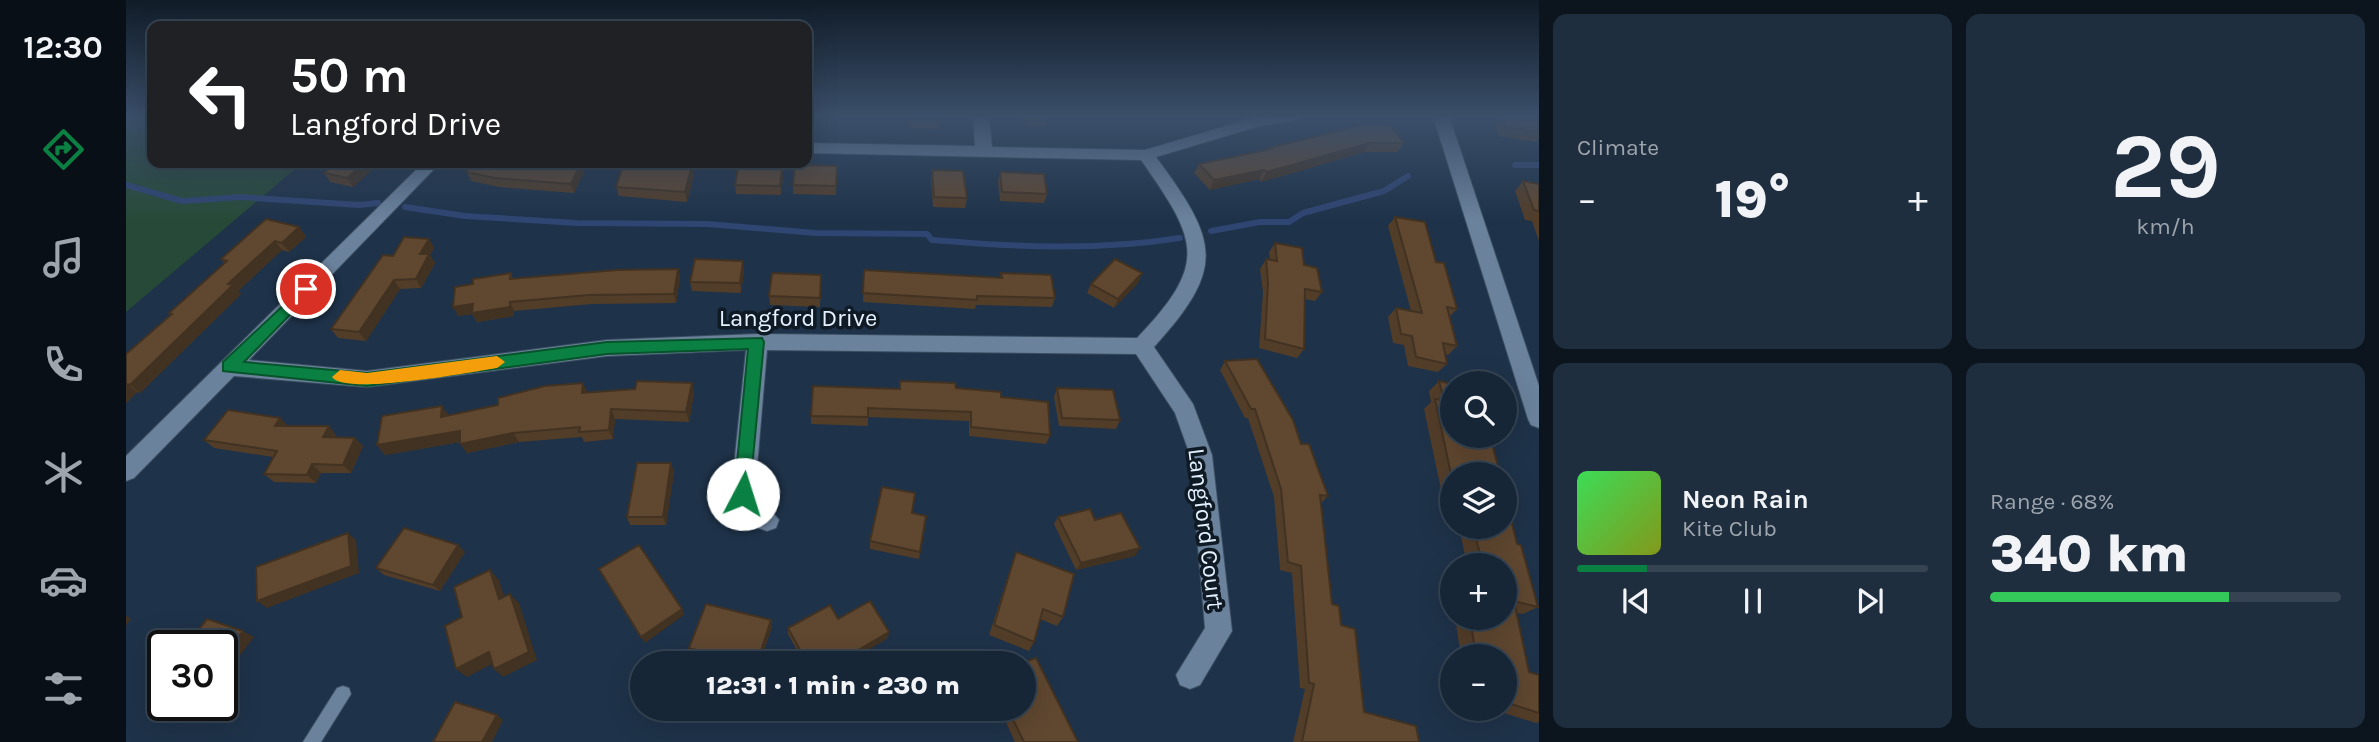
<!DOCTYPE html>
<html lang="en">
<head>
<meta charset="utf-8">
<style>
  :root { --surface:#162637; --page:#1f2e3f; --text:#f1f3f6; --muted:#9ea5ad; --line:#354352; --accent:#0b8043 }
  body { margin:0; font-family:Karla,sans-serif; background:var(--page); color:var(--text); height:100vh; display:flex; flex-direction:column; font-size:26px; white-space:nowrap }
  * { box-sizing:border-box; margin:0 }
  p { font-size:23px; color:var(--muted) }
  .icon { flex:none; width:38px; height:38px; fill:none; stroke:currentColor; stroke-width:2; stroke-linecap:round; stroke-linejoin:round }
  .map { position:relative; flex:1; overflow:hidden }
  .side { display:flex; flex-direction:column; gap:14px; padding:14px; background:#0c151e; width:840px }
  .side>* { flex:none }
  .banner { position:absolute; left:21px; top:21px; width:665px; height:147px; border-radius:14px; box-shadow:0 7px 28px #0002,0 0 0 2px var(--line); background:#202124; color:#fff; overflow:hidden }
  .buttons { position:absolute; left:1314px; top:371px; display:grid; gap:14px }
  .buttons a { display:grid; place-items:center; width:77px; height:77px; border-radius:50%; background:var(--surface); box-shadow:0 7px 28px #0002,0 0 0 2px var(--line); font-size:35px }
  .speed { position:absolute; left:21px; top:630px; display:flex; gap:14px; font-size:35px; font-weight:700; text-align:center }
  .speed>* { display:grid; place-content:center; width:91px; height:91px; border-radius:50%; background:var(--surface); box-shadow:0 7px 28px #0002,0 0 0 2px var(--line); line-height:1 }
  .speed .limit { border:4px solid #111; border-radius:10px; background:#fff; color:#111 }
  .pin { position:absolute; display:grid; place-items:center; width:60px; height:60px; color:#fff; margin:-30px; border:4px solid #fff; border-radius:50%; box-shadow:0 2px 7px #0007 }
  .me { position:absolute; width:77px; margin:-38px; rotate:5deg; stroke-linejoin:round; filter:drop-shadow(0 0 5px #0008) }
  .turn { display:flex; align-items:center; gap:24px; height:147px; padding:0 28px; font-size:32px }
  .turn .icon { width:91px; height:91px; stroke-width:2.5 }
  .turn b { display:block; font-size:49px; line-height:60px }
  .big { font-size:52px; font-weight:800; line-height:1.1 }
  .side .widget { flex:1; display:flex; flex-direction:column; justify-content:center; gap:10px; min-width:0; padding:0 24px; border-radius:14px; background:var(--page) }
  .side .dial { align-items:center; gap:0 }
  .dial b { font-size:91px; line-height:1 }
  .song { display:flex; align-items:center; gap:21px }
  .cover { width:84px; height:84px; border-radius:10px; background:linear-gradient(135deg,hsl(130 70% 55%),hsl(70 70% 35%)) }
  .played { height:7px; border-radius:4px; background:linear-gradient(90deg,var(--accent) 20%,var(--line) 20%) }
  .keys { display:flex; justify-content:space-around; direction:ltr }
  .heat { display:flex; justify-content:space-between; align-items:center; font-size:38px; direction:ltr }
  .charge { height:10px; border-radius:5px; background:linear-gradient(90deg,#34c759 68%,var(--line) 0) }
  .side .tiles { flex:1; display:grid; gap:14px; grid-template-columns:repeat(2,1fr) }
  .trip { position:absolute; left:504px; top:651px; width:406px; height:70px; border-radius:35px; background:var(--surface); box-shadow:0 7px 28px #0002,0 0 0 2px var(--line); font-weight:800; line-height:70px; text-align:center }
  main { display:flex; flex:1; min-height:0 }
  .tabs { display:flex; flex-direction:column; width:126px; justify-content:space-around; align-items:center; background:#090f16; color:var(--muted) }
  .tabs .icon { width:49px; height:49px }
  .tabs .on { color:var(--accent) }
  .tabs b { font-size:32px; color:var(--text) }
  .map>svg:first-child { display:block }
  .green { fill:#274a38 }
  .lines { fill:none; stroke-linecap:round; stroke-linejoin:round }
  .stream { stroke:#2f4572; stroke-width:6 }
  .lane-casing { stroke:#3b4d60; stroke-width:2 }
  .street-casing { stroke:#3b4d60; stroke-width:2 }
  .lane { fill:#6b829c; fill-rule:evenodd }
  .street { fill:#6b829c; fill-rule:evenodd }
  .wall { fill:#523d29 }
  .shaded-wall { fill:#423222 }
  .building { fill:#5f4730; stroke:#423222; stroke-width:2 }
  .route { fill:#0b8043; stroke:#07532c; stroke-width:2 }
  .slow { fill:#f59e0b }
  .labels { text-anchor:middle; stroke-width:7; stroke-linejoin:round; paint-order:stroke }
  .street-label { font-size:24px; fill:#e3f0ff; stroke:#101a24 }
</style>
</head>
<body>
<main>
<nav class="tabs">
<b>12:30</b>
<svg class="icon on" aria-label="directions" viewBox="0 0 24 24"><path d="M12 3l9 9-9 9-9-9zM9 14v-3h6M13 9l2 2-2 2"/></svg>
<svg class="icon" aria-label="music" viewBox="0 0 24 24"><path d="M9 18V5l10-2v13"/><circle cx="6" cy="18" r="3"/><circle cx="16" cy="16" r="3"/></svg>
<svg class="icon" aria-label="phone" viewBox="0 0 24 24"><path d="M5 4h4l2 5-3 2q2 4 5 5l2-3 5 2v4C11 20 4 13 5 4z"/></svg>
<svg class="icon" aria-label="climate" viewBox="0 0 24 24"><path d="M12 3v18M4 7l16 10M4 17L20 7"/></svg>
<svg class="icon" aria-label="car" viewBox="0 0 24 24"><path d="M5 17H2v-5l4-1 3-4h7l3 4 3 1v5h-3M9 17h6M6 11h13"/><circle cx="7" cy="17" r="2"/><circle cx="17" cy="17" r="2"/></svg>
<svg class="icon" aria-label="filters" viewBox="0 0 24 24"><path d="M4 7h16M4 17h16"/><circle cx="9" cy="7" r="2"/><circle cx="15" cy="17" r="2"/></svg>
</nav>
<div class="map">
<svg width="1413" height="742" viewBox="0 0 1413 742">
  <rect width="100%" height="100%" fill="#1e3249"/>
  <path class="green" d="M0,116h26v47h150l-176,149z"/>
  <g class="lines">
    <path class="stream" d="M1389,165h24
      M0,185l56,16 58,-4 119,8 19,-2
      M279,207l60,9 112,7 130,1 108,9 112,1 5,6c83,7 165,11 248,-2
      M1085,231l49,-9h29l14,-9 81,-22 24,-15"/>
    <g class="lane-casing">
      <path id="lane" d="M217,686l6,2 2,6 -30,48h-18l34,-54z"/>
    </g>
    <g class="street-casing">
      <path id="street" d="M847,116h16l3,31 153,3 109,-32 49,-2 -2,3 -45,8 -100,30c62,84 71,110 -2,190l39,57 19,51 20,176 -32,54 -10,4 -10,-4 -4,-10 29,-47 -15,-173 -15,-42 -39,-59 -369,-4 -12,141 24,29 -3,8 -9,3 -9,-3 -27,-34 15,-144 -139,6 -240,31 -133,-11 -100,102 -8,3v-25l297,-293h17l-191,197 118,11 240,-31 150,-6 380,4c72,-75 61,-97 4,-178l-334,-7v-10l168,3z
        M1307,116h16l90,270v42l-8,-3 -3,-6z"/>
    </g>
    <use href="#lane" class="lane"/>
    <use href="#street" class="street"/>
  </g>
  <path class="wall" d="M784,116h30l-1,13 -29,-1z
    M897,116h25l-2,10 -21,-1z
    M1365,116h45l3,7v15l-3,4 -37,-6z
    M1236,125l42,18 -7,9h-33l-103,30 -2,-3 -49,11 -16,-17 5,-9 69,-14 1,-2z
    M253,163l-26,24 -23,-5 -6,-9z
    M456,163l2,9 -10,21 -75,-6 -28,-6 -4,-9 58,-7z
    M711,166l-1,29 -43,-1v-9z
    M806,170l35,28 -2,10 -32,-1 -2,-27z
    M874,172l47,22 -3,9 -44,-2 -2,-20z
    M568,175l-7,27 -68,-6 -3,-9z
    M657,177l-2,18 -45,-1 -1,-9z
    M1397,181l16,3v57l-7,-20 -7,-1 -10,-29z
    M1269,217l41,45 21,47 -8,8 8,29 -9,9 -3,-1 2,10 -9,8 -30,-6 -4,-21 -11,-2 -5,-26 8,-9 15,3 -23,-85z
    M173,227l7,10 -17,15 -7,-2 -44,41 3,3 -101,99 -3,-1 -11,11v-49l44,-39 -1,-2 55,-50 -3,-4z
    M303,239l5,9 -4,7 5,8 -14,25 -21,1 -34,52 -28,-3 -7,-9 62,-73z
    M1149,243l29,22 18,27 -7,9 -10,-2 -1,50 -7,9 -38,-10 4,-56 -3,-23 6,-10 4,1 -1,-8z
    M552,269l2,9 -4,25 -84,1 -78,7v5l-37,6 -5,-8 -14,2 15,-32 38,-11 2,6z
    M618,270l-3,23 -49,-2 -2,-9z
    M738,270l136,8 1,-5 54,25 -3,9 -76,-2 -1,4 -112,-7z
    M1016,273l-4,10 -24,25 -27,-15 4,-9z
    M695,275l-1,32 -50,-2 -1,-9z
    M1099,361l76,83 27,52 -7,7 11,101 9,21 23,87 55,30h-126l12,-53 -5,-1 -8,-115 -12,-3 -6,-73 -26,-79h-3l-25,-48z
    M774,381l56,7 45,9 49,38 -4,9 -77,-8v-15l-101,-4v9l-57,-2v-8l88,-27z
    M1313,381l13,3v128l-3,-16 -7,-2 -18,-85 7,-7 -2,-11z
    M931,388l63,32 -4,9 -57,-3 -5,-29z
    M462,393h106l-5,29 -74,-3 -2,20 -29,3 -2,-5 -63,5 -52,11 -7,-11 -75,13 -8,-10 71,-30z
    M162,426l48,9 -1,3 28,8 -12,27h-30l-5,10 -42,-1 -10,-8 9,-17 -59,-9 -10,-8z
    M548,472l-8,53h-36l-3,-8z
    M786,513l14,3 -7,43 -49,-10v-8z
    M932,517l37,3 40,36 -59,14 -22,-46z
    M1333,527h46l12,17 21,63 -15,7 -6,-1 12,59 10,3v47l-3,1 -45,-14h14v-53h-44l-6,-38h50v-53h-38z
    M339,552l-25,39 -56,-16 -8,-7z
    M890,552l47,65 -6,9 -17,-7 -6,23 -5,9 -40,-16 23,-72z
    M712,619l50,19 -42,25h-42l-16,-29v-6z
    M645,620l1,6 -12,37h-37l-31,-9 -3,-6z
    M874,709h24l54,33h-63z"/>
  <path class="shaded-wall" d="M1244,143l-6,9 -103,30 6,-10z
    M238,163h15l-26,24 -6,-9z
    M455,163l3,9 -10,21 -3,-9z
    M566,165l2,10 -7,27 -2,-10z
    M656,168l1,9 -2,18 -1,-9z
    M1138,170l-5,9 -49,11 4,-10z
    M173,227l7,10 -17,15 -7,-9z
    M303,239l5,9 -4,7 5,8 -14,25 -5,-9 4,-25z
    M149,241l7,9 -44,41 3,3 -101,99 -10,-8 98,-101z
    M617,261l1,9 -3,23 -1,-10z
    M552,269l2,9 -4,25 -2,-9z
    M1016,273l-4,10 -24,25 4,-9z
    M268,280l6,9 -34,52 -7,-9z
    M384,302l4,9v5l-37,6 -5,-8 -14,2 -5,-9 20,-3z
    M457,383l5,10h-6z
    M566,383l2,10 -5,29 -3,-10z
    M0,384h1l10,8 -11,11z
    M316,406l7,10 -8,1z
    M485,409l4,10 -2,20 -4,-9z
    M154,418l9,9 -14,-1z
    M203,426l7,9 -5,11 -8,-9z
    M334,431l7,10 -82,14 -8,-10z
    M387,433l6,9 -52,11 -7,-9z
    M229,438l8,8 -12,27 -8,-8z
    M545,463l3,9 -8,53 -3,-8z
    M186,464l9,9 -5,10 -9,-8z
    M222,533l8,7 3,33 -92,35 -10,-7z
    M332,545l7,7 -25,39 -7,-6z
    M1014,548l-5,8 -59,14 5,-7z
    M364,570l9,10 9,29 -9,-10z
    M384,594l9,9 18,57 -34,17 -9,-8z
    M556,609l2,6 -39,28 -4,-6z
    M0,616l5,3 -5,6z
    M645,620l1,6 -12,37h-3z
    M117,631l11,6 -32,42v-21z
    M763,632l-1,6 -42,25h-10z
    M363,652l9,9 -31,16 -11,-8z
    M371,715l6,5 -11,22h-10z"/>
  <path class="building" d="M785,116h29l1,3h-30z
    M1376,116h34l3,7v9l-33,-5z
    M1236,125h28l14,18h-34l-103,29 -3,-2 -50,10 -15,-16 72,-15 -2,-1z
    M209,163h29l-17,15 -23,-5z
    M342,163h48l9,2 1,-2h55l-10,21 -76,-6 -28,-6z
    M538,163l28,2 -7,27 -69,-5 7,-21 39,1z
    M669,165l42,1 -1,20 -43,-1z
    M612,167l44,1 -2,18 -45,-1z
    M806,170l31,1 4,27 -33,-1z
    M874,172l44,2 3,20 -45,-2z
    M1397,181l16,3v27l-5,-1z
    M1269,217l30,5 11,40 8,1 13,46 -10,-2 10,39 -14,-3 4,21 -31,-7 -4,-21 -11,-2 -5,-26 26,5z
    M140,219l33,8 -17,16 -7,-2 -47,43 5,1 -103,100 -4,-1v-30l46,-40 -3,-1 58,-52 -6,-2z
    M278,237l25,2 -9,15h9l-13,25 -22,1 -35,52 -28,-3 52,-74 10,1z
    M1149,243l27,5 2,17 13,3 5,24 -17,-3 -1,60 -39,-10 3,-56 -2,-24 11,2z
    M569,259l48,2 -3,22 -50,-1z
    M989,259l27,14 -24,26 -27,-15z
    M552,269l-4,25 -85,1 -79,7v5l-38,6 1,-9 -20,3 2,-20 18,-3v-5l38,-6 -1,6 107,-9z
    M738,270l138,8 -1,-5 50,2 4,23 -78,-2v4l-114,-7z
    M646,273l49,2 -1,23 -51,-2z
    M1131,359l36,61 8,24h8l19,52 -8,-1 12,109 7,2 2,19 14,4 9,83 52,14 3,16h-117l12,-58 -5,-1 -8,-117 -13,-4 -7,-73 -26,-80h-4l-26,-48z
    M511,381l55,2 -6,29 -75,-3 -2,21 -30,2 1,-5 -67,6 -53,11v-13l-83,14 5,-29 60,-10 -1,11 57,-12v-7l47,-12 38,-3 -1,10 53,-4z
    M774,381l55,2 1,5 45,4v5l47,5 2,33 -79,-8v-15l-103,-4v9l-57,-1 2,-30 87,3z
    M1313,381l13,3v52h38l10,38h-48v5l-17,-80 9,1z
    M931,388l56,2 7,30 -58,-2z
    M102,410l52,8 -5,8h54l-6,11 32,1 -12,27 -31,-1 -5,11 -43,-1 13,-23 -73,-11z
    M511,463h34l-8,54h-36z
    M756,487l33,6 -3,20 14,3 -6,36 -50,-11z
    M1379,495l12,49 4,1 17,62 -24,-6 15,71 10,3v38l-34,-11v-46h-29l-6,-38h35v-53h-22l-10,-38h32z
    M964,509l5,11 26,-7 19,35 -59,15 -23,-46z
    M278,528l54,17 -25,40 -57,-17z
    M222,533l3,33 -94,35 -1,-34z
    M513,545l43,64 -41,28 -42,-68z
    M890,552l58,22 -11,43 -20,-8 -9,33 -40,-17z
    M364,570l9,29 11,-5 19,58 -35,17 -5,-17 -33,17 -11,-43 17,-9 -8,-30z
    M744,601l19,31 -53,31h-29l-19,-35 42,-23 8,14z
    M580,604l65,16 -14,43h-15l-53,-15z
    M81,619l36,12 -21,27v-12h-37z
    M910,658l42,84h-54l-16,-33h16v-46h-2z
    M37,674v15l-10,-4z
    M329,702l42,13 -15,27h-49z"/>
  <linearGradient id="sky" x2="0" y2="1"><stop stop-color="#101c28"/><stop offset="0.53" stop-color="#3b4f6a"/><stop offset="1" stop-color="#3b4f6a" stop-opacity="0"/></linearGradient>
  <rect width="1413" height="220" fill="url(#sky)"/>
  <path class="route" d="M180,284l5,1v8l-67,69 123,11 240,-31 155,-4 2,4 -15,158 -6,2 -6,-2 -3,-6 14,-145 -141,5 -240,32 -144,-15v-9z"/>
  <path class="slow" d="M371,356l8,6 -8,6c-25,4 -153,28 -165,9l8,-7 27,3z"/>
  <g class="labels">
    <g class="street-label">
      <text x="672" y="326">Langford Drive</text>
      <text transform="translate(1080 529) rotate(83)" y="8">Langford Court</text>
    </g>
  </g>
</svg>
<div class="buttons">
<a><svg class="icon" aria-label="search" viewBox="0 0 24 24"><circle cx="10" cy="10" r="6"/><path d="M15 15l6 6"/></svg></a>
<a><svg class="icon" aria-label="layers" viewBox="0 0 24 24"><path d="M12 4l9 5-9 5-9-5zM3 14l9 5 9-5"/></svg></a>
<a>+</a>
<a>−</a>
</div>
<div class="speed"><div class="limit">30</div></div>
<div class="pin" style="left:180px;top:289px;background:#d93025"><svg class="icon" aria-label="arrive" viewBox="0 0 24 24"><path d="M6 21V4h12l-3 4 3 4H6"/></svg></div>
<svg class="me" style="left:617px;top:494px" viewBox="-20 -20 40 40"><circle r="19" fill="#fff"/><path d="M0-13L10 11 0 6-10 11z" fill="#0b8043"/></svg>
<div class="trip">12:31 · 1 min · 230 m</div>
<div class="banner">
<div class="turn"><svg class="icon" aria-label="left" viewBox="0 0 24 24"><path d="M17 20v-9H6M10 6l-5 5 5 5"/></svg><div><b>50 m</b>Langford Drive</div></div>
</div>
</div>
<section class="side">
<div class="tiles">
<div class="widget"><p>Climate</p>
<div class="heat"><a>−</a><b class="big">19°</b><a>+</a></div>
</div>
<div class="widget dial"><b>29</b><p>km/h</p></div>
<div class="widget">
<div class="song"><i class="cover"></i><div><b>Neon Rain</b><p>Kite Club</p></div></div>
<div class="played"></div>
<div class="keys"><svg class="icon" aria-label="previous" viewBox="0 0 24 24"><path d="M18 5L8 12l10 7zM5 5v14"/></svg><svg class="icon" aria-label="pause" viewBox="0 0 24 24"><path d="M8 5v14M16 5v14"/></svg><svg class="icon" aria-label="next" viewBox="0 0 24 24"><path d="M6 5l10 7-10 7zM19 5v14"/></svg></div>
</div>
<div class="widget"><p>Range · 68%</p><b class="big">340 km</b><div class="charge"></div></div>
</div>
</section>
</main>
</body>
</html>
